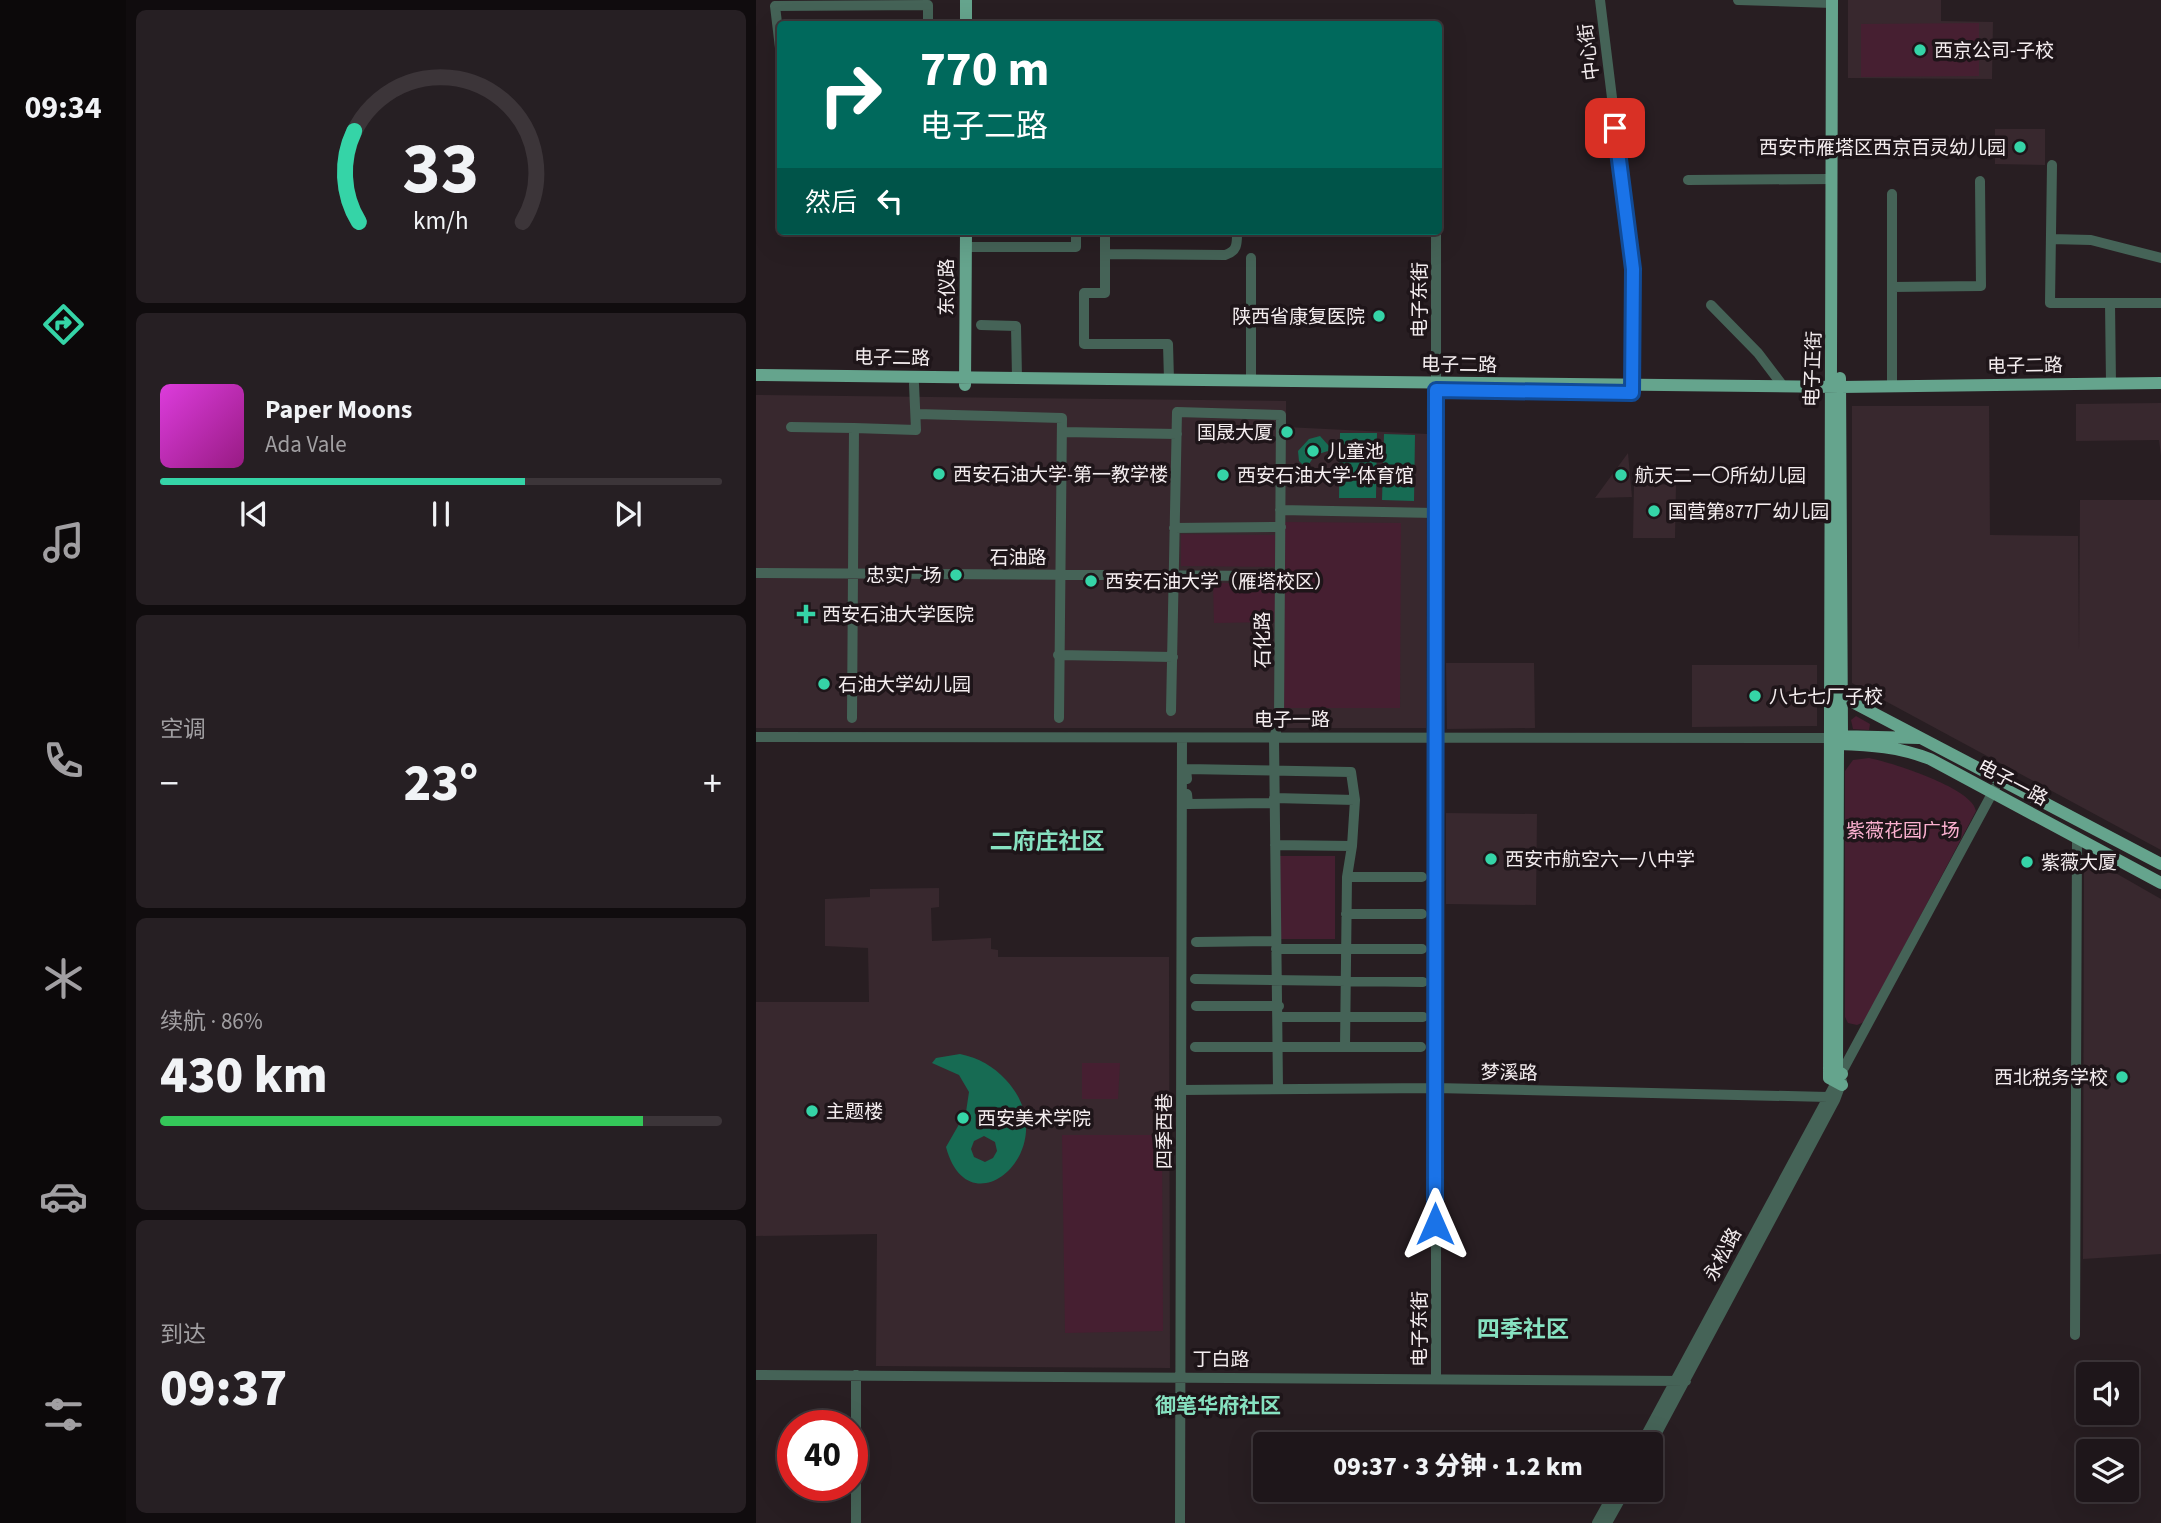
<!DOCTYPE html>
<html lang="zh">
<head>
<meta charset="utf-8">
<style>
  :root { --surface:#1e161a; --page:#261f23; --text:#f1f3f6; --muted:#a19fa2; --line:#3c3539; --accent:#35d4a7 }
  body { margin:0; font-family:"Source Sans 3","Noto Sans SC",sans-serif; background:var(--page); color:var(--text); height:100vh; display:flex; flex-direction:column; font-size:26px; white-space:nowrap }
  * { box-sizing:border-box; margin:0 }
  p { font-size:23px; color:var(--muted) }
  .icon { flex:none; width:38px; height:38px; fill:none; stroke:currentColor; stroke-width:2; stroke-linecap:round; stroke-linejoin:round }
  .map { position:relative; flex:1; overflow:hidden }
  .side { display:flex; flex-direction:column; gap:10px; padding:10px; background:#100c0e; width:630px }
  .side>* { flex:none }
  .top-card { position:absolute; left:21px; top:21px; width:665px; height:214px; border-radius:7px; box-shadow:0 7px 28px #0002,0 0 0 2px var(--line); background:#00695c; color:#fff; overflow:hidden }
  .fabs { position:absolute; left:1320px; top:1362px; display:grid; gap:14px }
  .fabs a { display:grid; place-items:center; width:63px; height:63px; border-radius:7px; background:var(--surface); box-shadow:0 7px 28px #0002,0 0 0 2px var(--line); font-size:35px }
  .speed { position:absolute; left:21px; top:1410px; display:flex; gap:14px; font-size:35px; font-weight:700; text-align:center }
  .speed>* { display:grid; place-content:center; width:91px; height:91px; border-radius:50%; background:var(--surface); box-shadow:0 7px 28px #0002,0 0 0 2px var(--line); line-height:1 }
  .speed .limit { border:10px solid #d22; background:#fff; color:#111 }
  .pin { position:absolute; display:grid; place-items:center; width:60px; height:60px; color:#fff; margin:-30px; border-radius:14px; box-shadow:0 4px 10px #0006 }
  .me { position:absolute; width:77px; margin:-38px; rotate:0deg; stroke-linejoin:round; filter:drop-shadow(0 0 5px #0008) }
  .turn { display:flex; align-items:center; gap:24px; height:147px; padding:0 28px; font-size:32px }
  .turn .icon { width:91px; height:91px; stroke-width:2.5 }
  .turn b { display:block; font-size:49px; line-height:60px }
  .then { display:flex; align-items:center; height:66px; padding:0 28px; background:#0003; gap:14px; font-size:26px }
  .big { font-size:52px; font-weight:800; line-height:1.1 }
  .side .tile { flex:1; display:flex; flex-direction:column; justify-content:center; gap:10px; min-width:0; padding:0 24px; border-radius:10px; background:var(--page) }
  .side .dial { align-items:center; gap:0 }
  .dial svg { height:182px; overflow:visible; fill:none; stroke:var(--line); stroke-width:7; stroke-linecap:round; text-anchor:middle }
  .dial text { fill:var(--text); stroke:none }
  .song { display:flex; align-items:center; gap:21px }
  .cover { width:84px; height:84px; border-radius:10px; background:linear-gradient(135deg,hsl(300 70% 55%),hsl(310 70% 35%)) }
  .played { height:7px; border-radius:4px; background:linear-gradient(90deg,var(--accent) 65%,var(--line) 65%) }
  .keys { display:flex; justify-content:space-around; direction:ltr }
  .heat { display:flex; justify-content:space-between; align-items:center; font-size:38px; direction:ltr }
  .charge { height:10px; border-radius:5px; background:linear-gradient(90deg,#34c759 86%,var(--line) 0) }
  .trip { position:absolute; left:497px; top:1432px; width:410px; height:70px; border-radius:7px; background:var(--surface); box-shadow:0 7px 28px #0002,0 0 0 2px var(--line); font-weight:800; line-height:70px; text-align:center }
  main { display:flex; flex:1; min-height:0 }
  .dock { display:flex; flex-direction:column; width:126px; justify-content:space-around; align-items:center; background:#0c090a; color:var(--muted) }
  .dock .icon { width:49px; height:49px }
  .dock .active { color:var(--accent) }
  .dock b { font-size:32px; color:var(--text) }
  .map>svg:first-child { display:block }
  .built { fill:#38282e }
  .green { fill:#461f31 }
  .water { fill:#176b53; fill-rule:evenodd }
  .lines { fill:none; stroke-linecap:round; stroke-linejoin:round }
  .minor { stroke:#456357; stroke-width:10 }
  .major { stroke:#65a48d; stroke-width:12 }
  .route-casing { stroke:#114b97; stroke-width:18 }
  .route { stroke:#1a73e8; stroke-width:12 }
  .poi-dot { fill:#35d4a7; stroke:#1e1519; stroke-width:2.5 }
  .labels { text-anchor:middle; stroke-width:7; stroke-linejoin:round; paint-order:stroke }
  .poi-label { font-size:19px; fill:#f4edef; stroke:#1e1519; text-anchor:start }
  .street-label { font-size:19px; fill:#f4edef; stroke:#1e1519 }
  .park-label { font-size:19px; fill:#fab0cf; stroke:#1e1519 }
  .neighbourhood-label { font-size:21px; font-weight:bold; fill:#87e2c1; stroke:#1e1519 }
  .quarter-label { font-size:23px; font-weight:bold; fill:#87e2c1; stroke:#1e1519 }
</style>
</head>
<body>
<main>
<nav class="dock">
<b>09:34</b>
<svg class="icon active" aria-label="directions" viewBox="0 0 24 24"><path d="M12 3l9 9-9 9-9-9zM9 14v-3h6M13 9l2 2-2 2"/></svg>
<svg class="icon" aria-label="music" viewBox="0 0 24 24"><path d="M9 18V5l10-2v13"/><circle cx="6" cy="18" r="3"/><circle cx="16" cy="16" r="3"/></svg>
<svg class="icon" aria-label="phone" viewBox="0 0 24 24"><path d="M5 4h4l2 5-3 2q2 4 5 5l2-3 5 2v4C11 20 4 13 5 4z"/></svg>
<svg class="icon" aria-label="climate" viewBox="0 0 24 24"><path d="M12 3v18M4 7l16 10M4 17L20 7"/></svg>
<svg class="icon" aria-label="car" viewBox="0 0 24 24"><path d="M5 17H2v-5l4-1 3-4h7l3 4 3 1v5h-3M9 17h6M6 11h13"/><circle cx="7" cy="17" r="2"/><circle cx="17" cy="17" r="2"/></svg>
<svg class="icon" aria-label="filters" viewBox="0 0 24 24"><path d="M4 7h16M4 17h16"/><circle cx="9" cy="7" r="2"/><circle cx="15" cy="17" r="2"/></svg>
</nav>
<section class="side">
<div class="tile dial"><svg viewBox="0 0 100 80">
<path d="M14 69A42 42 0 1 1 86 69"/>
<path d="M14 69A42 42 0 0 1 12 29" stroke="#35d4a7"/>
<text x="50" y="56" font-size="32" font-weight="700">33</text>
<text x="50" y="72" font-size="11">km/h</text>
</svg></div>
<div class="tile">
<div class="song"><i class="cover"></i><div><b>Paper Moons</b><p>Ada Vale</p></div></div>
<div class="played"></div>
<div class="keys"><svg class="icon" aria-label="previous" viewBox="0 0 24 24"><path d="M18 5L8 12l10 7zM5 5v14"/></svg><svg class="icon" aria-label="pause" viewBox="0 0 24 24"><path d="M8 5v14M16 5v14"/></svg><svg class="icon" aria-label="next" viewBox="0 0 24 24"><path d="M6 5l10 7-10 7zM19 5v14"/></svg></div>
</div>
<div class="tile"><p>空调</p>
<div class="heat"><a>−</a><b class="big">23°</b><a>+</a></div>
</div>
<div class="tile"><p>续航 · 86%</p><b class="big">430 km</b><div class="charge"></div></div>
<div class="tile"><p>到达</p><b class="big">09:37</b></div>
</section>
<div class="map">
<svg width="1405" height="1523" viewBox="0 0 1405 1523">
  <rect width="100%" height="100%" fill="#281e22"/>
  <path class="built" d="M1092,0h93v21l52,1 -1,57 -144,-1z
    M1239,129h50v36l-50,-1z
    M0,395l530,6v26l141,7 -1,294h-670z
    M1405,403v53l-2,-16 -83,1v-37z
    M1096,406h137l1,129 88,1 1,116 1,-152h81v350l-309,-167z
    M872,453l4,44 -37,1z
    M878,483l42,2 -1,53h-42z
    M690,663h88l1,65 -88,1z
    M936,665h125v61l-125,1z
    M690,813l91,1 -1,91 -90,-1z
    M1328,855l77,44v355l-78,5z
    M183,888v19l-8,1 1,33 59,-3v11l7,1v7h171l1,411 -294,-2 1,-132 -121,2v-234h113l-1,-54 -43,-2v-47l45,-2v-8z"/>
  <path class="green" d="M1223,23v53l-118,1v-53z
    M528,522l117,1 -1,185h-117z
    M425,534l95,1 -1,32 -94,-1z
    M457,583h63v39l-62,1z
    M1100,716l14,8 -1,6 -16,-1 -2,-9z
    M1113,758c21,4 104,30 107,53l-112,211 -7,3 -9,-2 -3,-6v-246l8,-11z
    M523,856h56v83h-55z
    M326,1063h38l-2,36h-36z
    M306,1135h100l1,196 -98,2z"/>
  <path class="water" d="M584,433h37l-1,65h-37z
    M628,434l31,1 -1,66 -32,-1z
    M564,436l9,10 -1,5 -13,4 -6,9 -6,1 -4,-4 -1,-10 11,-12z
    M204,1054c19,4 33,12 46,26 62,67 -37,154 -60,67l20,-35 3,-20 -10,-17 -27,-12 4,-5zM228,1136l11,6 2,9 -4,7 -8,4 -11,-5 -3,-8 3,-8z"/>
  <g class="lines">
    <path class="minor" d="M844,0l33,269 -1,124
      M982,0l94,3
      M24,48l-5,-42 153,-1v19
      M1296,165l-2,138h111
      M932,180l144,-1
      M349,231v62h-21v51h84l1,36
      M680,231v1147
      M1295,239l40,1 70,18
      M210,247h110v-16
      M349,254l120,1c13,-4 12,-12 12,-24
      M495,258v123
      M1136,287l89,-1 -1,-105
      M1354,303l1,81
      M955,305l47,48 25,33
      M225,325l35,1 1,52
      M1136,386v-192
      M161,414l145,4 -3,300
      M35,427l63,1
      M306,432l115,2
      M524,510l155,3
      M418,528l107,-1
      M0,573l523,3
      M302,655l115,2
      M415,711l6,-299 104,3 -2,305 -5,18 4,350
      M96,718l2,-290 62,2 -2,-46
      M0,737l1073,1
      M431,779l-1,-10 165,3 4,28 -3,46 -77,-1
      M431,794l1,10 86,-1
      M518,798l81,2
      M591,877h75
      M590,914h76
      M440,942l80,-1
      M520,949h146
      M439,979l228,3
      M440,1006h83
      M522,1017h145
      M439,1047h226
      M589,1047l2,-170 5,-31
      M426,1090l253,-2 393,9 7,3
      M1319,1335l2,-497
      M0,1375l930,6
      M885,1444l354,-656
      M894,1446l185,-346 7,-19
      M100,1523v-148
      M424,1523l2,-785
      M841,1523l19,-34
      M851,1523l19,-34"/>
    <path class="major" d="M1076,0l-3,1078 13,7
      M210,24v-24
      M0,375l1084,12 321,-4
      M1084,378l2,356 -4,10 -1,327 5,3
      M209,385l1,-154
      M1081,694l324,170
      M1080,736l83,2
      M1082,744c33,1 61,3 92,15l231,124"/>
  </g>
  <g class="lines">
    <g class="route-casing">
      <path id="route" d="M679,1224l1,-834 196,3 1,-124 -18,-141"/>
    </g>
    <use href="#route" class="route"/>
  </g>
  <g class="poi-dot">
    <circle cx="1164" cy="50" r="7"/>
    <circle cx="1264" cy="147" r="7"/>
    <circle cx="623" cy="316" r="7"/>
    <circle cx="531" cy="432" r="7"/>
    <circle cx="557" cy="451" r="7"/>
    <circle cx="183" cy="474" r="7"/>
    <circle cx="467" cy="475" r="7"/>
    <circle cx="865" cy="475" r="7"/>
    <circle cx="898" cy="511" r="7"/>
    <circle cx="200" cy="575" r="7"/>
    <circle cx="335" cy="581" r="7"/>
    <path d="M46.5 603.5h7v7h7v7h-7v7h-7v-7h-7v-7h7z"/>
    <circle cx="68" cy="684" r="7"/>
    <circle cx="999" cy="696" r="7"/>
    <circle cx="735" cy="859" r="7"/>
    <circle cx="1271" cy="862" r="7"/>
    <circle cx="1366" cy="1077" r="7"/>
    <circle cx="56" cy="1111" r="7"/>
    <circle cx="207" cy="1118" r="7"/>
  </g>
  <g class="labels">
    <g class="poi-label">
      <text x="1178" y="57">西京公司-子校</text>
      <text x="1250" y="154" text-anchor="end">西安市雁塔区西京百灵幼儿园</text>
      <text x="609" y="323" text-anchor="end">陕西省康复医院</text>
      <text x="517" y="439" text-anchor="end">国晟大厦</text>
      <text x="571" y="458">儿童池</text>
      <text x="197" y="481">西安石油大学-第一教学楼</text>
      <text x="481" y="482">西安石油大学-体育馆</text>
      <text x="879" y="482">航天二一〇所幼儿园</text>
      <text x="912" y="518">国营第877厂幼儿园</text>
      <text x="186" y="582" text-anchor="end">忠实广场</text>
      <text x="349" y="588">西安石油大学（雁塔校区）</text>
      <text x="66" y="621">西安石油大学医院</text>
      <text x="82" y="691">石油大学幼儿园</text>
      <text x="1013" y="703">八七七厂子校</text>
      <text x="749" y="866">西安市航空六一八中学</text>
      <text x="1285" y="869">紫薇大厦</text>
      <text x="1352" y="1084" text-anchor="end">西北税务学校</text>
      <text x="70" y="1118">主题楼</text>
      <text x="221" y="1125">西安美术学院</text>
    </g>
    <g class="street-label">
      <text transform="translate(832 52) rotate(-97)" y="7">中心街</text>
      <text transform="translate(190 287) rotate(-90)" y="7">东仪路</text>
      <text transform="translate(663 300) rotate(-90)" y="7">电子东街</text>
      <text transform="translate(136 357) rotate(1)" y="7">电子二路</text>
      <text transform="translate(703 364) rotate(1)" y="7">电子二路</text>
      <text transform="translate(1269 365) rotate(-1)" y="7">电子二路</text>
      <text transform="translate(1056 369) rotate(-88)" y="7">电子正街</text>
      <text x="262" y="564">石油路</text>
      <text transform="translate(506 640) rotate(-90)" y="7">石化路</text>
      <text x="536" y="726">电子一路</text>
      <text transform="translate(1257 782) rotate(28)" y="7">电子一路</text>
      <text transform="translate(753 1072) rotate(1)" y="7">梦溪路</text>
      <text transform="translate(408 1131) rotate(-90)" y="7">四季西巷</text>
      <text transform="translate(966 1254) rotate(-62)" y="7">永松路</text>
      <text transform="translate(663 1329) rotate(-90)" y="7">电子东街</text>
      <text x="465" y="1366">丁白路</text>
    </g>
    <g class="park-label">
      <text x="1147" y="837">紫薇花园广场</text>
    </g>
    <g class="neighbourhood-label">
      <text x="462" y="1413">御笔华府社区</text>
    </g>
    <g class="quarter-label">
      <text x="291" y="849">二府庄社区</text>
      <text x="767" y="1337">四季社区</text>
    </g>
  </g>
</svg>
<div class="fabs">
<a><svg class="icon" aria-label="sound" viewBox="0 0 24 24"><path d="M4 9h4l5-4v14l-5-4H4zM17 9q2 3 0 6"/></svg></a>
<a><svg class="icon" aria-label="layers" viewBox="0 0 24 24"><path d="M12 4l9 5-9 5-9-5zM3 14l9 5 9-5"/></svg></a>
</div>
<div class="speed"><div class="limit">40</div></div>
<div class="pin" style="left:859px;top:128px;background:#d93025"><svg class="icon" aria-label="arrive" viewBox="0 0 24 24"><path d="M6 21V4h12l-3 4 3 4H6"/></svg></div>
<svg class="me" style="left:679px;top:1224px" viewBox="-20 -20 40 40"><path d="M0-17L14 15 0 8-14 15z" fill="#1a73e8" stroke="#fff" stroke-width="4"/></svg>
<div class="trip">09:37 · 3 分钟 · 1.2 km</div>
<div class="top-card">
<div class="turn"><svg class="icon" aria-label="right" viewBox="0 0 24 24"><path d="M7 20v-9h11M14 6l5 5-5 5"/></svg><div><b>770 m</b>电子二路</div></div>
<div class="then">然后<svg class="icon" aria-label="left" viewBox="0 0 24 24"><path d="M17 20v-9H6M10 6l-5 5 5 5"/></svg></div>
</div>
</div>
</main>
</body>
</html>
